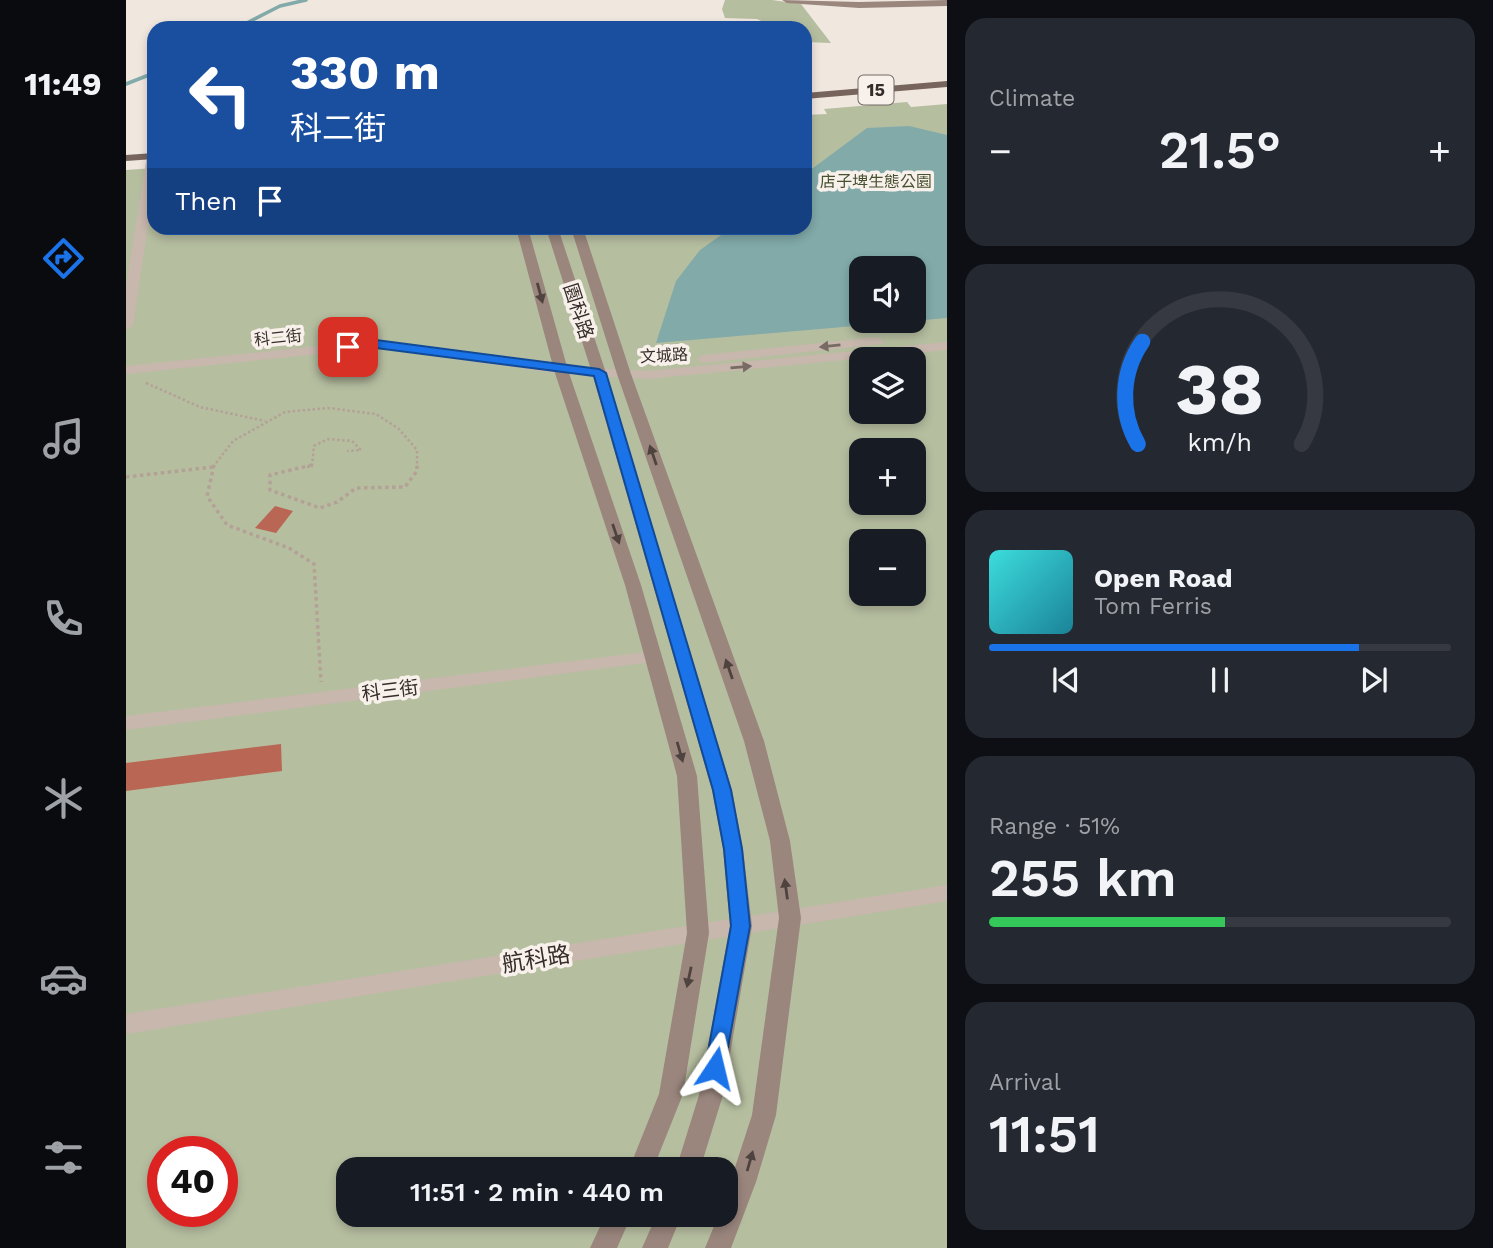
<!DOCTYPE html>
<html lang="en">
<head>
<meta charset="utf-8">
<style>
  :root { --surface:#171b24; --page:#242831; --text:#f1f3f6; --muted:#9ea1a6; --line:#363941; --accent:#1a73e8 }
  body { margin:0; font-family:"Work Sans","Noto Sans TC",sans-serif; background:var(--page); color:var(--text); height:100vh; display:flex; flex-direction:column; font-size:26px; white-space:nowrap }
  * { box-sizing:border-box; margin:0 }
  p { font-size:23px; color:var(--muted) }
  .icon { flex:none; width:38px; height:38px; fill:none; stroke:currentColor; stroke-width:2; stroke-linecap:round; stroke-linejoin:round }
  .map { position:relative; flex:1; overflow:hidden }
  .drawer { display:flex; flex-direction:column; gap:18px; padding:18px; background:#0d0f14; width:546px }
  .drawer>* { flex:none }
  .banner { position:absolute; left:21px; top:21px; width:665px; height:214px; border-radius:21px; box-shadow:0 4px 10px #0003; background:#1a4fa0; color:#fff; overflow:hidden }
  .buttons { position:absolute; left:723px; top:256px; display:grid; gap:14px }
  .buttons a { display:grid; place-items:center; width:77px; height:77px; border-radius:14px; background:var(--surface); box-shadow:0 4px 10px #0003; font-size:35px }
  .speed { position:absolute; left:21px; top:1136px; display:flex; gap:14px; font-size:35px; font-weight:700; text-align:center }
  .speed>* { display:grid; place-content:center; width:91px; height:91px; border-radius:50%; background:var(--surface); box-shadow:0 4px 10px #0003; line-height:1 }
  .speed .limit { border:10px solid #d22; background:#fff; color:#111 }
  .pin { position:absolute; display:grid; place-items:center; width:60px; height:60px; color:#fff; margin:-30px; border-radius:14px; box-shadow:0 4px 10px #0006 }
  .me { position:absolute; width:77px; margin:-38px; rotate:10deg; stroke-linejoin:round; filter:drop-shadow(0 0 5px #0008) }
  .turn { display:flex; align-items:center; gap:24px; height:147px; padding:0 28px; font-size:32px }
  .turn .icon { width:91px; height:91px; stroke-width:2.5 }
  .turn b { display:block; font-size:49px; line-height:60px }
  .then { display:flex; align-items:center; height:66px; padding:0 28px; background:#0003; gap:14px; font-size:26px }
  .big { font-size:52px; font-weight:600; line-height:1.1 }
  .drawer .widget { flex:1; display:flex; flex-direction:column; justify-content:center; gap:10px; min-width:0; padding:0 24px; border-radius:21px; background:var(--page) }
  .drawer .dial { align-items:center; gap:0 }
  .dial svg { height:182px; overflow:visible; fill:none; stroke:var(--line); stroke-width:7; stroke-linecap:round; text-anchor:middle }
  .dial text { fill:var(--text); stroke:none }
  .song { display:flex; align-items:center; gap:21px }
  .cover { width:84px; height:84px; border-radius:10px; background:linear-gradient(135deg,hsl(180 70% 55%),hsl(190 70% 35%)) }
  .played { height:7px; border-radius:4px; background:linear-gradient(90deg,var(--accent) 80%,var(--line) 80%) }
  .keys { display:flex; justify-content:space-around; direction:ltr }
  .heat { display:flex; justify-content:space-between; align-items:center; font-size:38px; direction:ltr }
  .charge { height:10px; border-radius:5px; background:linear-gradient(90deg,#34c759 51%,var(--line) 0) }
  .trip { position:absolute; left:210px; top:1157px; width:402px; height:70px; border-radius:21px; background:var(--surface); box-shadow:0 4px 10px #0003; font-weight:600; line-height:70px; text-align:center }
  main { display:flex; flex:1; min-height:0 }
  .menu { display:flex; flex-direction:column; width:126px; justify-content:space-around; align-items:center; background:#090b0e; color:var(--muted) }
  .menu .icon { width:49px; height:49px }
  .menu .on { color:var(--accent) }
  .menu b { font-size:32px; color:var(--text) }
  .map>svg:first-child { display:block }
  .green { fill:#b6bea0; fill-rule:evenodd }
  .water { fill:#81aaa9; fill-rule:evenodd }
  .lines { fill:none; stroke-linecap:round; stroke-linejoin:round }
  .stream { stroke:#81aaa9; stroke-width:3.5 }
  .building { fill:#b96654 }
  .path-far1 { stroke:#b3a196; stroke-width:2.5; stroke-dasharray:2.5 2.5; stroke-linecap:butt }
  .path { stroke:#b3a196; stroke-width:3.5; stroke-dasharray:3.5 3.5; stroke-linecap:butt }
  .street { fill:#c7b7ac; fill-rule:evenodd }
  .secondary { fill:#9a867d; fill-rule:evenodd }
  .primary { fill:#76645d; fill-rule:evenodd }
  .oneway { fill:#4f433f }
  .oneway2 { fill:#776b64 }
  .route { fill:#1a73e8; stroke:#114b97; stroke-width:2 }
  .labels { text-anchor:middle; stroke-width:7; stroke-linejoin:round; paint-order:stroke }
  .far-park-label { font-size:16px; fill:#475130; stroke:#f8f1eb }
  .far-street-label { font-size:16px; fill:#362d2a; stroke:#f8f1eb }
  .shield { fill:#f8f1eb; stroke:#706864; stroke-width:2 }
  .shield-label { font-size:18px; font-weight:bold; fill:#362d2a }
  .street-label { font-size:19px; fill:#362d2a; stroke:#f8f1eb }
  .near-street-label { font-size:23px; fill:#362d2a; stroke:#f8f1eb }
</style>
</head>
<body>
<main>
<nav class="menu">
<b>11:49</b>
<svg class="icon on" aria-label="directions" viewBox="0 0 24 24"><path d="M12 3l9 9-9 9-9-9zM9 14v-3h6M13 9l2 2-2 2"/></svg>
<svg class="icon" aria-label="music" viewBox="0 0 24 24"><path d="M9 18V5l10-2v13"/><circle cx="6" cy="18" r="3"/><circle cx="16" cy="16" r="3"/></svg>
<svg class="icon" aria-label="phone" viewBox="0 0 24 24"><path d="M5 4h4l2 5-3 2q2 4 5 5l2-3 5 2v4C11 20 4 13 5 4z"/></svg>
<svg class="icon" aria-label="climate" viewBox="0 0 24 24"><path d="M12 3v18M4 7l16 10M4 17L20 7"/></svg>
<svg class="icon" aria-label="car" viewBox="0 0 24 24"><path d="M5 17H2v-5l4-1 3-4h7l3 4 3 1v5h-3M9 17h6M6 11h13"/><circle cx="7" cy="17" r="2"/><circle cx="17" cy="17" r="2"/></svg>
<svg class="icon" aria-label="filters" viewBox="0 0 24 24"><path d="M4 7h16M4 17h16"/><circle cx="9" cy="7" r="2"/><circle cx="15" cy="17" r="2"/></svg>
</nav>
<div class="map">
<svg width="821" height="1248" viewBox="0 0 821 1248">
  <rect width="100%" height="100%" fill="#f0e7df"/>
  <path class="green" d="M599,0h47l29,4 30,39 -26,-1v-14h-37l2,-3 -13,-6 -32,-1 -3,-9z
    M781,102l4,5 36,-3v1144h-821v-1078l28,-2v60h651v-113l22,-1 -3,-5zM735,268h53v52h-53zM735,359h53v52h-53zM735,450h53v52h-53zM735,541h53v52h-53zM37,1152h59v59h-59zM222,1169h378v45h-378z"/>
  <path class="water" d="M783,126l38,9v183l-291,25 20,-62 24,-31 31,-22h74v-54l62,-46zM735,268h53v52h-53z"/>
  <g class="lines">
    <path class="stream" d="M111,28l43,-22 26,-6
      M0,84l28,-11"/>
  </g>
  <path class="building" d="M149,506l18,5 -17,22 -21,-5z
    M155,744l1,27 -156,20v-28z"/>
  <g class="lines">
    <path class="path-far1" d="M20,383l54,24 65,14
      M87,467l20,-26 52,-29 43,-4 48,6 23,15 18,21v17
      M181,467l5,-1 2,-20 14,-7 24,2 9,9 -14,1"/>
    <path class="path" d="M88,465l-7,31 20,29 62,23 25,16 7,118
      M186,465l-42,10v15l50,18 17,-6 19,-14 49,-1 12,-16v-6
      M0,477l87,-10"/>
    <path class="street" d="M27,153l1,33 -21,140 -7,4v-45l21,-129z
      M751,337l7,4 -2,3 -179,19 -7,-4 7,-4z
      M250,340l185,26 86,5 300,-29v8l-300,29 -86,-5 -185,-26 -250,26v-8z
      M528,651l6,2 3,4 -3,4 -534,69v-14z
      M821,885v16l-821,133v-20z"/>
    <path class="secondary" d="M656,0l77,2 88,-2v6l-88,2 -72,-5z
      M390,228h12l40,142 73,215 56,191 12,157 -26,161 -30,75h-24l30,-75 28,-161 -10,-157 -52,-191 -71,-215z
      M420,228h12l48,145 126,417 11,59 9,77 -29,169 -23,74h-24l23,-74 31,-169 -7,-77 -11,-59 -120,-417z
      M445,228h12l48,146 133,367 26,100 11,77 -25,197 -20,67 -25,66h-26l14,-34h7v-19l26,-80 27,-197 -9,-77 -26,-100 -127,-367z
      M480,1214h26l-15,34h-27z
      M531,1214h25l-14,34h-26z"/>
    <path class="primary" d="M821,81v6l-142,12v-6z
      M28,153v6l-28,2v-6z"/>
  </g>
  <defs><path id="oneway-solid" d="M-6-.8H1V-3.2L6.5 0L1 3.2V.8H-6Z" transform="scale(1.75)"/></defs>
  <g class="oneway">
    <use href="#oneway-solid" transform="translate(414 293) rotate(75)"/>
    <use href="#oneway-solid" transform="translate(527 455) rotate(-109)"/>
    <use href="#oneway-solid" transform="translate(490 534) rotate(71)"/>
    <use href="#oneway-solid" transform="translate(603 669) rotate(-109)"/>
    <use href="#oneway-solid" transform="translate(554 752) rotate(74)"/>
    <use href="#oneway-solid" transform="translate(660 889) rotate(-98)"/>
    <use href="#oneway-solid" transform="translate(563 977) rotate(102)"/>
    <use href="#oneway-solid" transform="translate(624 1161) rotate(-74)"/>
  </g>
  <g class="oneway2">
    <use href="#oneway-solid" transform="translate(704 346) rotate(174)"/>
    <use href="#oneway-solid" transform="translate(615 367) rotate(-5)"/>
  </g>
  <path class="route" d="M250,340l223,29 7,4 125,417 11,59 8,77 -27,149 -8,3 -7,-3 -3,-7 26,-142 -7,-77 -11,-59 -119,-414 -218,-28 -28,3 -6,-4 6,-4z"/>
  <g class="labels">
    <g class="far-park-label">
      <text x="750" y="187">店子埤生態公園</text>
    </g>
    <g class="far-street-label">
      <text transform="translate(152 337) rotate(-6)" y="6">科二街</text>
      <text transform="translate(538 355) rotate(-3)" y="6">文城路</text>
    </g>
    <rect class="shield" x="732.5" y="75.5" width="35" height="29" rx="5"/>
    <g class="shield-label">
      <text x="750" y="96">15</text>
    </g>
    <g class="street-label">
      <text transform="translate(453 311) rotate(72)" y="7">園科路</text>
      <text transform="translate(264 690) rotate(-7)" y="7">科三街</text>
    </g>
    <g class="near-street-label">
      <text transform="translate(410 959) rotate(-9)" y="8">航科路</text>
    </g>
  </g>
</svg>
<div class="buttons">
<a><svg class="icon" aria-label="sound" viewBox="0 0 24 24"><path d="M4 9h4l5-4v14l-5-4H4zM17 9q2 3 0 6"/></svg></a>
<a><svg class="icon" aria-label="layers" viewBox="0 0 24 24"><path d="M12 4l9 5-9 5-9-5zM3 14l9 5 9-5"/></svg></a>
<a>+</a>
<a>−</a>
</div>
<div class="speed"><div class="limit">40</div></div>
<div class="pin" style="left:222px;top:347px;background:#d93025"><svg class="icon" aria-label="arrive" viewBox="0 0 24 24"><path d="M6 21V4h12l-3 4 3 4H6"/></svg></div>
<svg class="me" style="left:589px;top:1068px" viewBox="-20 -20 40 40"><path d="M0-17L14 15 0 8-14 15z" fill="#1a73e8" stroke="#fff" stroke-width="4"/></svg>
<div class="trip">11:51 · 2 min · 440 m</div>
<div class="banner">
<div class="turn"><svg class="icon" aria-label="left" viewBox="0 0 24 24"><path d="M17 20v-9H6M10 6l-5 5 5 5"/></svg><div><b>330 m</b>科二街</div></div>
<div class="then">Then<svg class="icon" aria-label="arrive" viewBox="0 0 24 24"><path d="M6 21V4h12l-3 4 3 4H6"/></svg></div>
</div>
</div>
<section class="drawer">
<div class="widget"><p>Climate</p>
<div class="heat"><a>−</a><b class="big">21.5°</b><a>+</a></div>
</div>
<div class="widget dial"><svg viewBox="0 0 100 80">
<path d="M14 69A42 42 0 1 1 86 69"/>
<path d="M14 69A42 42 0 0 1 16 24" stroke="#1a73e8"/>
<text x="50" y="56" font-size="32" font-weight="700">38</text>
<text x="50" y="72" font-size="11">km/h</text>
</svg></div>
<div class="widget">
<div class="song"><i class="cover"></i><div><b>Open Road</b><p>Tom Ferris</p></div></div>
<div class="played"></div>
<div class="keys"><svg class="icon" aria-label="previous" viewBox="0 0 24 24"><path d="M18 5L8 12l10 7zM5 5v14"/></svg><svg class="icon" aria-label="pause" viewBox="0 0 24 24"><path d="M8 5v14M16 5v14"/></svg><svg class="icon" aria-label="next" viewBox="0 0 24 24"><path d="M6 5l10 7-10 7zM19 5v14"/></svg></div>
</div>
<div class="widget"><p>Range · 51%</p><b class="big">255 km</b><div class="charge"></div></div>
<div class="widget"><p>Arrival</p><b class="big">11:51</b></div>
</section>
</main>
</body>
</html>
